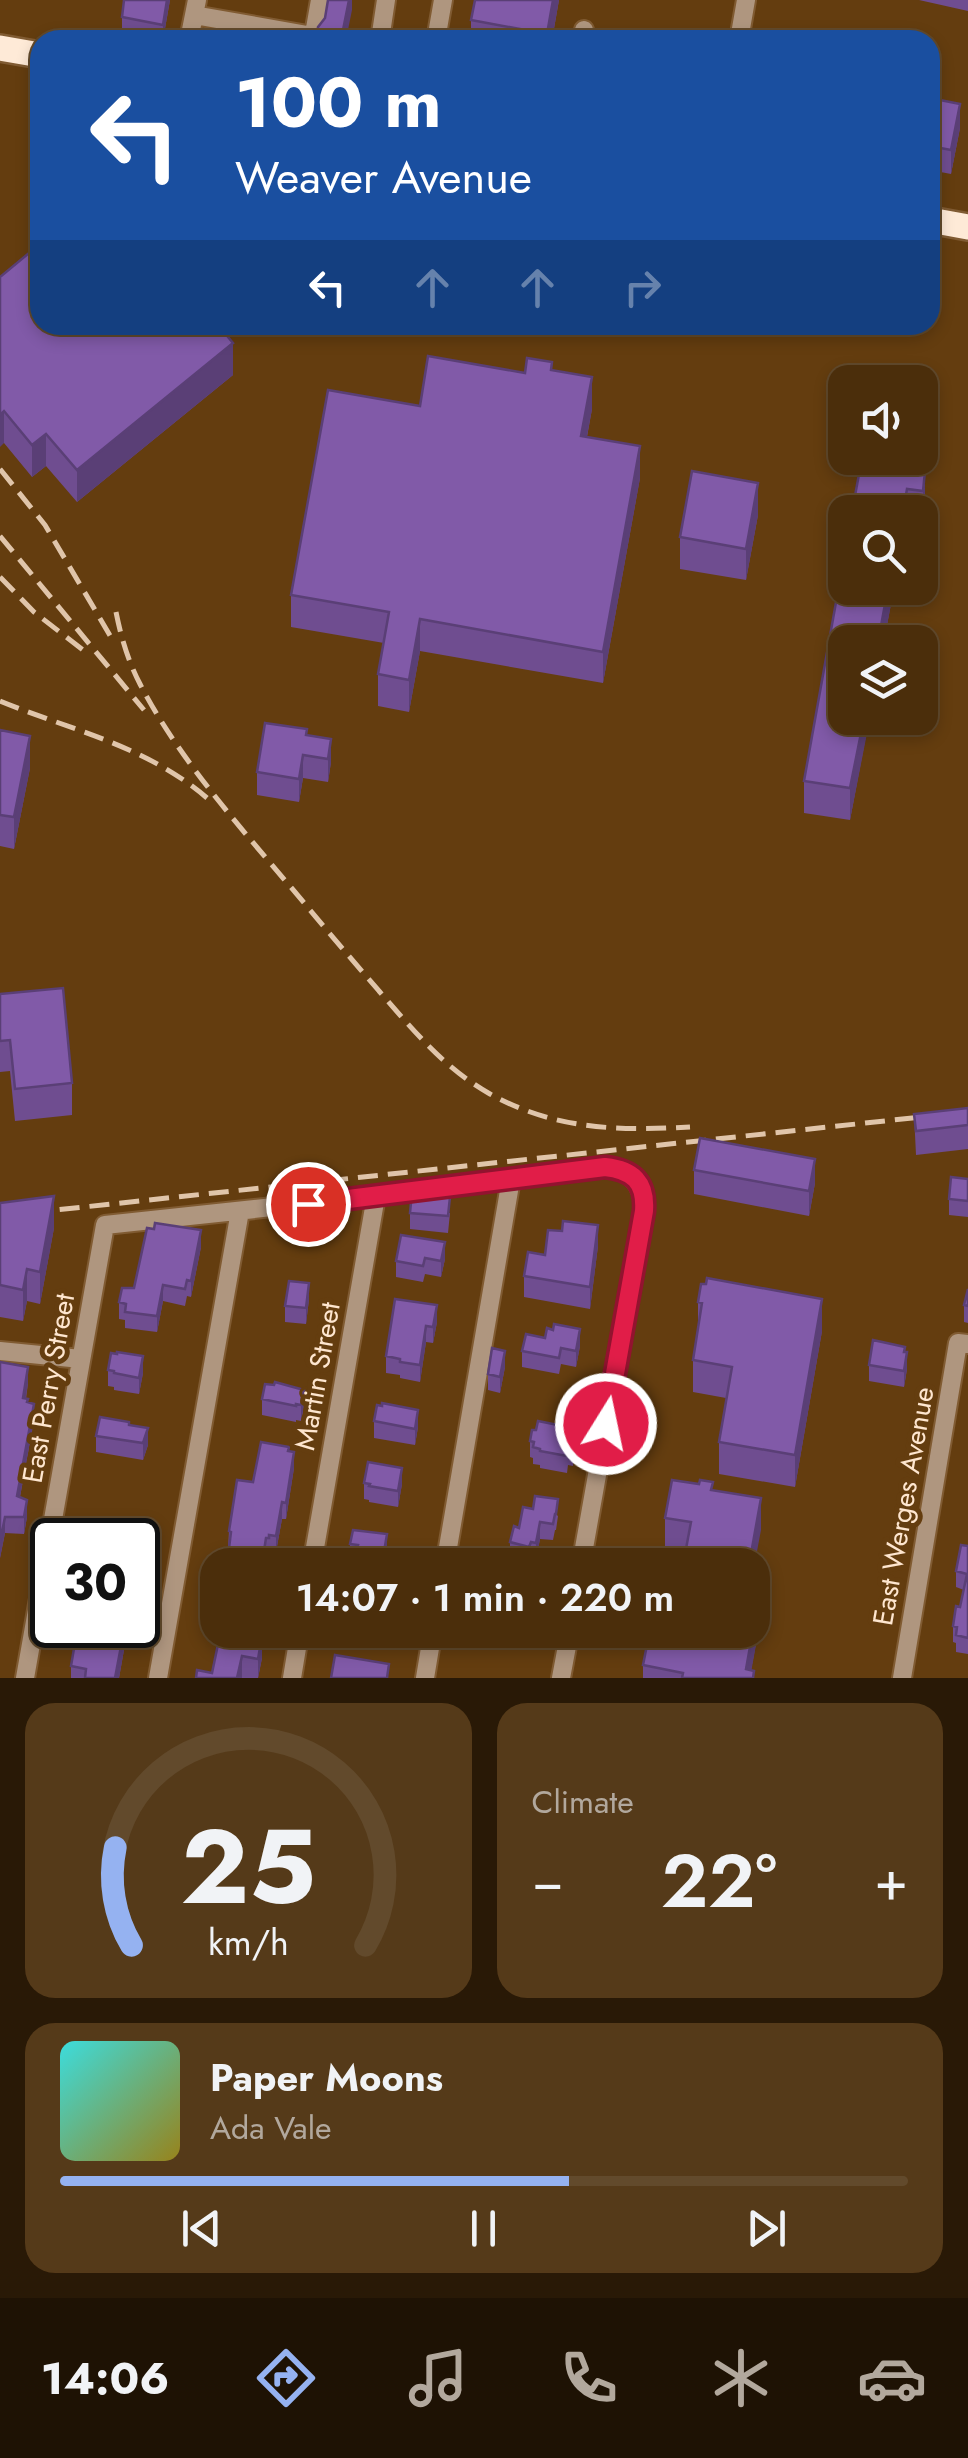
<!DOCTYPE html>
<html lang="en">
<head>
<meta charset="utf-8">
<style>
  :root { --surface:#4b2e0b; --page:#553a19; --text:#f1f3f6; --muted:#b2a89d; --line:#624a2c; --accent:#95b2f1 }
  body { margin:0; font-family:Jost,sans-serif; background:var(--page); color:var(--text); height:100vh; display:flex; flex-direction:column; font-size:38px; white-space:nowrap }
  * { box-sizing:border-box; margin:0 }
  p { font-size:32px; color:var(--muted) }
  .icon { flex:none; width:55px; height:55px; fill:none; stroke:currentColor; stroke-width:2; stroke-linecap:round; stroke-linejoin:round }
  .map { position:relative; height:1678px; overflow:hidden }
  .details { display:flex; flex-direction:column; gap:25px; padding:25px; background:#291906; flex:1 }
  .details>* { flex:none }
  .banner { position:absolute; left:30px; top:30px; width:910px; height:305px; border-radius:30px; box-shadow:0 5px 15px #0003,0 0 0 2px var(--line); background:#1a4fa0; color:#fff; overflow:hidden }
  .fabs { position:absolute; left:828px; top:365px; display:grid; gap:20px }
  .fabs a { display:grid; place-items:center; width:110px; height:110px; border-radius:20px; background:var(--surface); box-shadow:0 5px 15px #0003,0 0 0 2px var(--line); font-size:50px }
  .speed { position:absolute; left:30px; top:1518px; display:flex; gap:20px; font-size:50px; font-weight:700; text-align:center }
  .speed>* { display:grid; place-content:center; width:130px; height:130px; border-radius:50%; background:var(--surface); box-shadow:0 5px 15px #0003,0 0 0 2px var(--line); line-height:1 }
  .speed .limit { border:5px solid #111; border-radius:15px; background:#fff; color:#111 }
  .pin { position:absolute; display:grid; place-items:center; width:85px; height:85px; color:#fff; margin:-42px; border:5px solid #fff; border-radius:50%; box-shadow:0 2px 10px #0007 }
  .me { position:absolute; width:110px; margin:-55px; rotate:10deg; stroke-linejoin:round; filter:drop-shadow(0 0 8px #0008) }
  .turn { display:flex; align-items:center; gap:35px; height:210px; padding:0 40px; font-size:45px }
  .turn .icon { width:130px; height:130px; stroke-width:2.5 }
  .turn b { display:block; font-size:70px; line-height:85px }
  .lanes { display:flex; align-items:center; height:95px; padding:0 40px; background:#0003; justify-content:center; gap:50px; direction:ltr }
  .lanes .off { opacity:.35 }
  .big { font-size:75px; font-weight:600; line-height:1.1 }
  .details .widget { flex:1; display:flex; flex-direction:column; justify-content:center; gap:15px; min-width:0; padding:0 35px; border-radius:30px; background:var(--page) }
  .details .dial { align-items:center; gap:0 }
  .dial svg { height:260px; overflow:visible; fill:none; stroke:var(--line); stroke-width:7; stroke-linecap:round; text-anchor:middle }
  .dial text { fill:var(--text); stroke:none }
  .song { display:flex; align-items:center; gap:30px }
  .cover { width:120px; height:120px; border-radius:15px; background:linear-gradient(135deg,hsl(180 70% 55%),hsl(50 70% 35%)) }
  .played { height:10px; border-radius:5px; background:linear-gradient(90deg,var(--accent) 60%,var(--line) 60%) }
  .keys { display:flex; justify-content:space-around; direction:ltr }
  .heat { display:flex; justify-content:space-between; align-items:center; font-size:55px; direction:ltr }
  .details .tiles { flex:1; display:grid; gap:25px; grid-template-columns:1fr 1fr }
  .widget:last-child { grid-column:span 2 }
  .trip { position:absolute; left:200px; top:1548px; width:570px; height:100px; border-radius:30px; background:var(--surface); box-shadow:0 5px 15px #0003,0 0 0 2px var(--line); font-weight:600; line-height:100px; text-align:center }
  .menu { display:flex; height:160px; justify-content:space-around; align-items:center; background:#1e1204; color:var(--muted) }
  .menu .icon { width:70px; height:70px }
  .menu .selected { color:var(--accent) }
  .menu b { font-size:45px; color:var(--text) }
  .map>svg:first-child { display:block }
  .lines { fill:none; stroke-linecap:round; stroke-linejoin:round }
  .minor-casing { stroke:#805b32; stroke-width:22 }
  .major-casing { stroke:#805b32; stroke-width:30 }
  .minor { stroke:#af967f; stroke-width:18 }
  .major { stroke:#feead7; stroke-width:25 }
  .rail { stroke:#e0c5aa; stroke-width:5; stroke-dasharray:20 10; stroke-linecap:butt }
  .wall { fill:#6f4d90 }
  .shaded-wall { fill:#5a3f76 }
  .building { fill:#815aa8; stroke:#5a3f76; stroke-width:2.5 }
  .route-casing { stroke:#92132f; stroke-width:25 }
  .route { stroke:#e11d48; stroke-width:18 }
  .labels { text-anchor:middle; stroke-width:10; stroke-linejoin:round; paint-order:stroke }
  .street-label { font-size:28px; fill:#fee6cf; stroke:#643d0f }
</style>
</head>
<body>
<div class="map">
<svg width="968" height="1678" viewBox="0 0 968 1678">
  <rect width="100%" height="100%" fill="#643d0f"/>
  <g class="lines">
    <g class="minor-casing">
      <path id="minor" d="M194,15l119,21
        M189,40l8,-40
        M313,40l7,-40
        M380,40l6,-40
        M436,40l7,-40
        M582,40l2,-10
        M739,40l7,-40
        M0,1351l81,8
        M312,1565l64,-369
        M445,1565l66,-386
        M25,1678l80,-453 271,-29 229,-29c26,3 40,17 39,44l-63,354
        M158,1678l82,-467
        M292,1678l8,-48
        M425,1678l8,-48
        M561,1678l9,-48
        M902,1678l56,-335 10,1"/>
    </g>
    <g class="major-casing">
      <path id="major" d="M0,48l40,7
        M930,220l38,7"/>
    </g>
    <use href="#minor" class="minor"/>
    <use href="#major" class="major"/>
    <path class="rail" d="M0,469l45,56 70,119
      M0,536l144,174
      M0,577l34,35 49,38
      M116,612c5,25 12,49 24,72 40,78 109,153 165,220 24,29 49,58 74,87 34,39 65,77 111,103 66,36 128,37 200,33
      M0,701c73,30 145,44 207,97
      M0,1216l968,-104"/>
  </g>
  <path class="wall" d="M170,0l-7,40h-8l-33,-7v-16z
    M475,0h84l-7,40h-81v-20z
    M919,0h49v11z
    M930,98l30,30 -9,46 -21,-4z
    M0,277l233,98 -156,127 -31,-36 -14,11 -28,-34z
    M552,370l40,39 -5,28 53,41 -37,205 -183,-32 -11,61 -31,-6v-32l6,-31 -93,-16v-32l129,-189 105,-33z
    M915,458v11l10,2v32l-2,19h-3v-10h-68z
    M758,515l-12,65 -66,-11v-32z
    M845,588h49l-44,232 -46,-7v-32z
    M0,730l30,38 -16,81 -14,-3z
    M307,735l24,27 -3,20 -25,-4 -4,24 -42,-7v-23z
    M0,994l72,89v32l-57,6 -5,-50 -10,1z
    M968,1108v41l-52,6 -2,-41z
    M694,1170l121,13 -6,33 -115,-22z
    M968,1179v38l-19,-2v-16z
    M0,1203l54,25 -14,76 -13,-3 -4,20 -23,-4z
    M410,1213h40l-2,20 -38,-4z
    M401,1235l44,24 -4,18 -16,-3 -2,8 -27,-5v-16z
    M598,1246l-8,63 -66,-12v-21l21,-21z
    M201,1247l-10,50 -4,-1 -2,10 -22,-5 -6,31 -32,-4v-8l-6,-1v-17l15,-14z
    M968,1289v34l-4,-1v-17z
    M309,1299l-3,25 -21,-2v-16z
    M395,1299l42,23 -4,21 -7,-1 -6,40 -20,-4v-3l-14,-2v-17z
    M698,1302l124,29 -27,156 -76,-13v-32l7,-44 -33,-6v-32l5,-31z
    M580,1346l-4,21 -15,-3 -2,10 -37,-7v-16z
    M905,1352l2,17 -3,18 -35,-6v-16z
    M0,1362l28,21 -2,16 8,21 -14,77 7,20 -3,17 -19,-1 -5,25z
    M505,1367l-5,26 -12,-3v-16z
    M108,1370l35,3 -4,21 -25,-4v-3l-6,-1z
    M265,1384l39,22 -3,15 -5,-1v2l-34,-7v-16z
    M374,1421l44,6 -3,18 -41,-7z
    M129,1425l19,20 -5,15 -47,-8v-16z
    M573,1435l2,17 -2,14 -5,-1 -1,8 -27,-5v-3l-7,-1v-6l-3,-1v-16z
    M289,1451l5,17 -8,51h-4l-6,33 -7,-1v4l-3,-1 -2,11h-37l2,-34 24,-49z
    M364,1483l38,1 -4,23 -29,-5v-2l-5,-1z
    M713,1490l48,40 -76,23 -20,-3v-32z
    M535,1496l23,20 -2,14h-1l-2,10 -13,-1 -4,20 -5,-1 -2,6 -19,-5v-17l23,-33z
    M350,1544l37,7 -2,14h-23l-5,-1v-3l-7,-1z
    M968,1546v108l-12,-2v-9l-3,-1v-16l7,-19 4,-17 -8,-3v-16z
    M762,1612l-11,58 3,8h-111v-13z
    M127,1625v8l-8,45h-48v-12z
    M221,1630l41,28 -4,20h-62l16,-5z
    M341,1630h34l-2,6z"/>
  <path class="shaded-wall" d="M167,0h3l-7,40v-15z
    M349,0h3v10l-6,30h-5z
    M553,0h6l-7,40h-5z
    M960,104v24l-9,46v-24z
    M233,343v32l-156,127v-32z
    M592,377v32l-11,59v-32z
    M4,411v32l-4,4v-32z
    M46,434v32l-14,11v-32z
    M640,446v32l-37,205v-31z
    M925,471v32l-2,19v-31z
    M758,483v32l-12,65v-31z
    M907,489v23h-4z
    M888,588h6l-10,54h-6z
    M420,619v32l-11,61v-32z
    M864,718h6l-20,102v-32z
    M30,736v32l-16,81v-32z
    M331,739v23l-3,20v-23z
    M303,755v23l-4,24v-23z
    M815,1159v24l-6,33v-25z
    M54,1196v32l-14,76v-32z
    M598,1225v21l-8,63v-22z
    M201,1230v17l-10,50v-16z
    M445,1242v17l-4,18v-16z
    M27,1269v32l-4,20v-31z
    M309,1283v16l-3,25v-16z
    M163,1285v16l-6,31v-16z
    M822,1299v32l-27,156v-32z
    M437,1305v17l-4,21v-16z
    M426,1326v16l-6,40v-17z
    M580,1329v17l-4,21v-16z
    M505,1351v16l-5,26v-16z
    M907,1352v17l-3,18v-16z
    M143,1356v17l-4,21v-16z
    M28,1367v16l-5,32v-17z
    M304,1390v16l-3,15v-16z
    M34,1404v16l-17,93v-17z
    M418,1410v17l-3,18v-16z
    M148,1428v17l-5,15v-17z
    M294,1452v16l-8,51v-16z
    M402,1468v16l-4,23v-16z
    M761,1498v32l-9,48v-13h-3z
    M27,1500v17l-3,17v-17z
    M282,1502v17l-6,33v-16z
    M5,1517v16l-5,25v-16z
    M540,1522v17l-4,20v-16z
    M387,1534v17l-3,14v-13z
    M266,1538v16l-2,11h-2z
    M762,1580v32l-12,66 -4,-9z
    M125,1625h2v8l-8,45h-4z
    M262,1636v22l-4,20v-19z
    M242,1656v22h-5z"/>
  <path class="building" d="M124,0h43l-4,25 -41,-8z
    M328,0h21l-8,40h-25l2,-13 7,-9z
    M475,0h78l-6,34 -76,-14z
    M930,98l30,6 -9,46 -21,-4z
    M40,244v81h178l15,18 -156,127 -31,-36 -14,11 -28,-34 -4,4v-138z
    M428,356l97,17 2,-15 25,4 -1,8 41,7 -11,59 59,10 -37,206 -183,-33 -11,61 -31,-6 11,-62 -98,-17 37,-205 92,16z
    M862,458h52l-2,11 13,2 -2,20 -16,-2 -4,23h-51z
    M692,471l66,12 -12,66 -66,-12z
    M845,552v36h43l-10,54h-33v76h19l-14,70 -46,-7z
    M265,723l42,6 -1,6 25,4 -3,20 -25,-4 -4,24 -42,-7z
    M0,730l30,6 -16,81 -14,-2z
    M63,988l9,95 -57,6 -5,-49 -10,1v-47z
    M968,1108v17l-52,6 -2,-17z
    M700,1138l115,21 -6,32 -115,-21z
    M951,1177l17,2v22l-19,-2z
    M412,1192l38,5 -2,19 -38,-3z
    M54,1196l-14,76 -13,-3 -4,21 -23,-5v-82z
    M563,1221l35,4 -8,62 -66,-11 4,-24 17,3 3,-25 14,1z
    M155,1223l46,7 -10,51 -4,-1 -2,9 -22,-4 -6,31 -32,-4 1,-8 -7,-2 3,-14h12l13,-60 7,1z
    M401,1235l44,7 -4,19 -16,-3 -2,8 -27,-5z
    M707,1278l115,21 -27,156 -76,-13 13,-75 -39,-7 9,-57 -4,-1 3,-18h5z
    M289,1281l20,2 -3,25 -21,-2z
    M968,1289v17l-4,-1z
    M395,1299l42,6 -4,22 -7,-1 -6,39 -20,-3v-3l-14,-3z
    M554,1324l26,5 -4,22 -15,-3 -2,10 -37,-7 4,-17 19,4 2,-10 6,2z
    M873,1340l32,7 -1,5h3l-3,19 -35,-6z
    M492,1348l13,3 -5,26 -12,-3z
    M117,1352l26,4 -4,22 -25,-5v-2l-6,-1 3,-17 6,1z
    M0,1362l28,5 -5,31 5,1 -1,3 7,2 -17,92 10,4 -3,17h-19l-5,25z
    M275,1382l29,8 -3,15 -5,-1v2l-34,-7 3,-15 9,1z
    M382,1403l36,7 -3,19 -41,-8 3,-16 5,1z
    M100,1417l29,5v3l19,3 -5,15 -47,-7z
    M538,1421l35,7 -2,7h4l-2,14 -5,-1 -1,8 -27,-5v-2l-7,-2 1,-5 -4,-1 2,-11h4z
    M261,1442l28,5 -1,4 6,1 -8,51 -4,-1 -6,34 -7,-1v3h-3l-4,26 -11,-2 -1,3h-23l4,-33 -2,-1 8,-51 16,2z
    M368,1462l34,6 -4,23 -29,-5 1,-2 -6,-1z
    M672,1480l27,4 1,-4 13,2 -2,8 50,8 -12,67h-66l8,-43 -26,-4z
    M535,1496l23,3 -2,15h-1l-2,10 -13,-2 -4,21 -5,-1 -2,5 -19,-5 4,-16 5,2 4,-21 10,2z
    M353,1530l34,4 -3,18 -27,-4 1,-3 -8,-1z
    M961,1545l7,1v92l-12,-3 1,-8 -4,-1 3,-20 4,1 7,-33 -11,-3z
    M752,1579l10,1 -16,89 8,2 -1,7h-71l1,-5 -40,-8 7,-35h102z
    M78,1625h47l-10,53h-30l1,-9 -15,-3z
    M221,1630l41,6 -4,23 -16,-3 -5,22h-41l1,-8 15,3z
    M335,1655l54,9 -2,14h-56z"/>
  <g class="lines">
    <g class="route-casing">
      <path id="route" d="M308,1204l297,-37c28,3 41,15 39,44l-38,213"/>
    </g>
    <use href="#route" class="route"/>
  </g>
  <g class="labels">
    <g class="street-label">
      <text transform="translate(317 1376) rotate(-80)" y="10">Martin Street</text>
      <text transform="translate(48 1388) rotate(-80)" y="10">East Perry Street</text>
      <text transform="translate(903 1506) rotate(-80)" y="10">East Werges Avenue</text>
    </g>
  </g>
</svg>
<div class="fabs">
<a><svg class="icon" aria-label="sound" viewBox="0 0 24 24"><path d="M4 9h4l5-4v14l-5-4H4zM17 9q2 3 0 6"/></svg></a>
<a><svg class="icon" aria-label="search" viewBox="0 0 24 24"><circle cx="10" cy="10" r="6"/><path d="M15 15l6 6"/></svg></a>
<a><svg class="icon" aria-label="layers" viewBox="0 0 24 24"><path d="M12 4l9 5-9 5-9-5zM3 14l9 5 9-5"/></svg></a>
</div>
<div class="speed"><div class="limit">30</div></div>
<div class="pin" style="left:308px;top:1204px;background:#d93025"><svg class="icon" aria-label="arrive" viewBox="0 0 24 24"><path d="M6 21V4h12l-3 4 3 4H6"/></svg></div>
<svg class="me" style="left:606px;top:1424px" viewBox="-20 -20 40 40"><circle r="17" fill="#e11d48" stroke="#fff" stroke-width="3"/><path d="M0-11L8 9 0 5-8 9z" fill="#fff"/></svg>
<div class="trip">14:07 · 1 min · 220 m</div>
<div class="banner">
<div class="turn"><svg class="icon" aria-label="left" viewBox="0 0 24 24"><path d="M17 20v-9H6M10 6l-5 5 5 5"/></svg><div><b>100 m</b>Weaver Avenue</div></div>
<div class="lanes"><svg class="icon" aria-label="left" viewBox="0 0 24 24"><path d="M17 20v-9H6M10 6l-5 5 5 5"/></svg><svg class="icon off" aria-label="ahead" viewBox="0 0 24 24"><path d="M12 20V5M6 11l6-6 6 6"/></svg><svg class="icon off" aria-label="ahead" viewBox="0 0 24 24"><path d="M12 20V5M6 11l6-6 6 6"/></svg><svg class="icon off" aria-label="right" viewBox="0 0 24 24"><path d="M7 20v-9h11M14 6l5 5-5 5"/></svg></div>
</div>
</div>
<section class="details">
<div class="tiles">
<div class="widget dial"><svg viewBox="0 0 100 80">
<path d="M14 69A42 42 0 1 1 86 69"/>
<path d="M14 69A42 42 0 0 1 9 39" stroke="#95b2f1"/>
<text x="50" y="56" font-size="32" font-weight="700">25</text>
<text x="50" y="72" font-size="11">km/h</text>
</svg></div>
<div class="widget"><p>Climate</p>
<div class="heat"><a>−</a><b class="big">22°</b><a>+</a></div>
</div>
<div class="widget">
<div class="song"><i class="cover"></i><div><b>Paper Moons</b><p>Ada Vale</p></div></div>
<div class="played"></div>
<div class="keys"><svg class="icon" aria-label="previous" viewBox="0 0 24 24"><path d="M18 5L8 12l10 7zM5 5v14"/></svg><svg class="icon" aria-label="pause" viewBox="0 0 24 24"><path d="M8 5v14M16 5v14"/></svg><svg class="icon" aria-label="next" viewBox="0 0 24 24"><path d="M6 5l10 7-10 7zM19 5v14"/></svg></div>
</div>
</div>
</section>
<nav class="menu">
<b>14:06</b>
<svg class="icon selected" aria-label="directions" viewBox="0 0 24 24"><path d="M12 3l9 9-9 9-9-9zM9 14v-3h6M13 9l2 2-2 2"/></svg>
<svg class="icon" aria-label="music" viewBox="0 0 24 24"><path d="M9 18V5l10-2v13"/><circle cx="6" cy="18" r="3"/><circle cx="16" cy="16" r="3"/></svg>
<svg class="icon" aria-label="phone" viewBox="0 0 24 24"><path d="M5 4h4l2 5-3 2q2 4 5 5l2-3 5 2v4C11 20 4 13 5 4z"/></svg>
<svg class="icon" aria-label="climate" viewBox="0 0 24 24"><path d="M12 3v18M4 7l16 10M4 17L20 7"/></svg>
<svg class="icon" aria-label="car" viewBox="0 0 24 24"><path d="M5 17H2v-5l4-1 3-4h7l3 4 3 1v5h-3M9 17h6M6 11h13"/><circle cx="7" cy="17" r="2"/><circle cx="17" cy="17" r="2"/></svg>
</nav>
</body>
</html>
